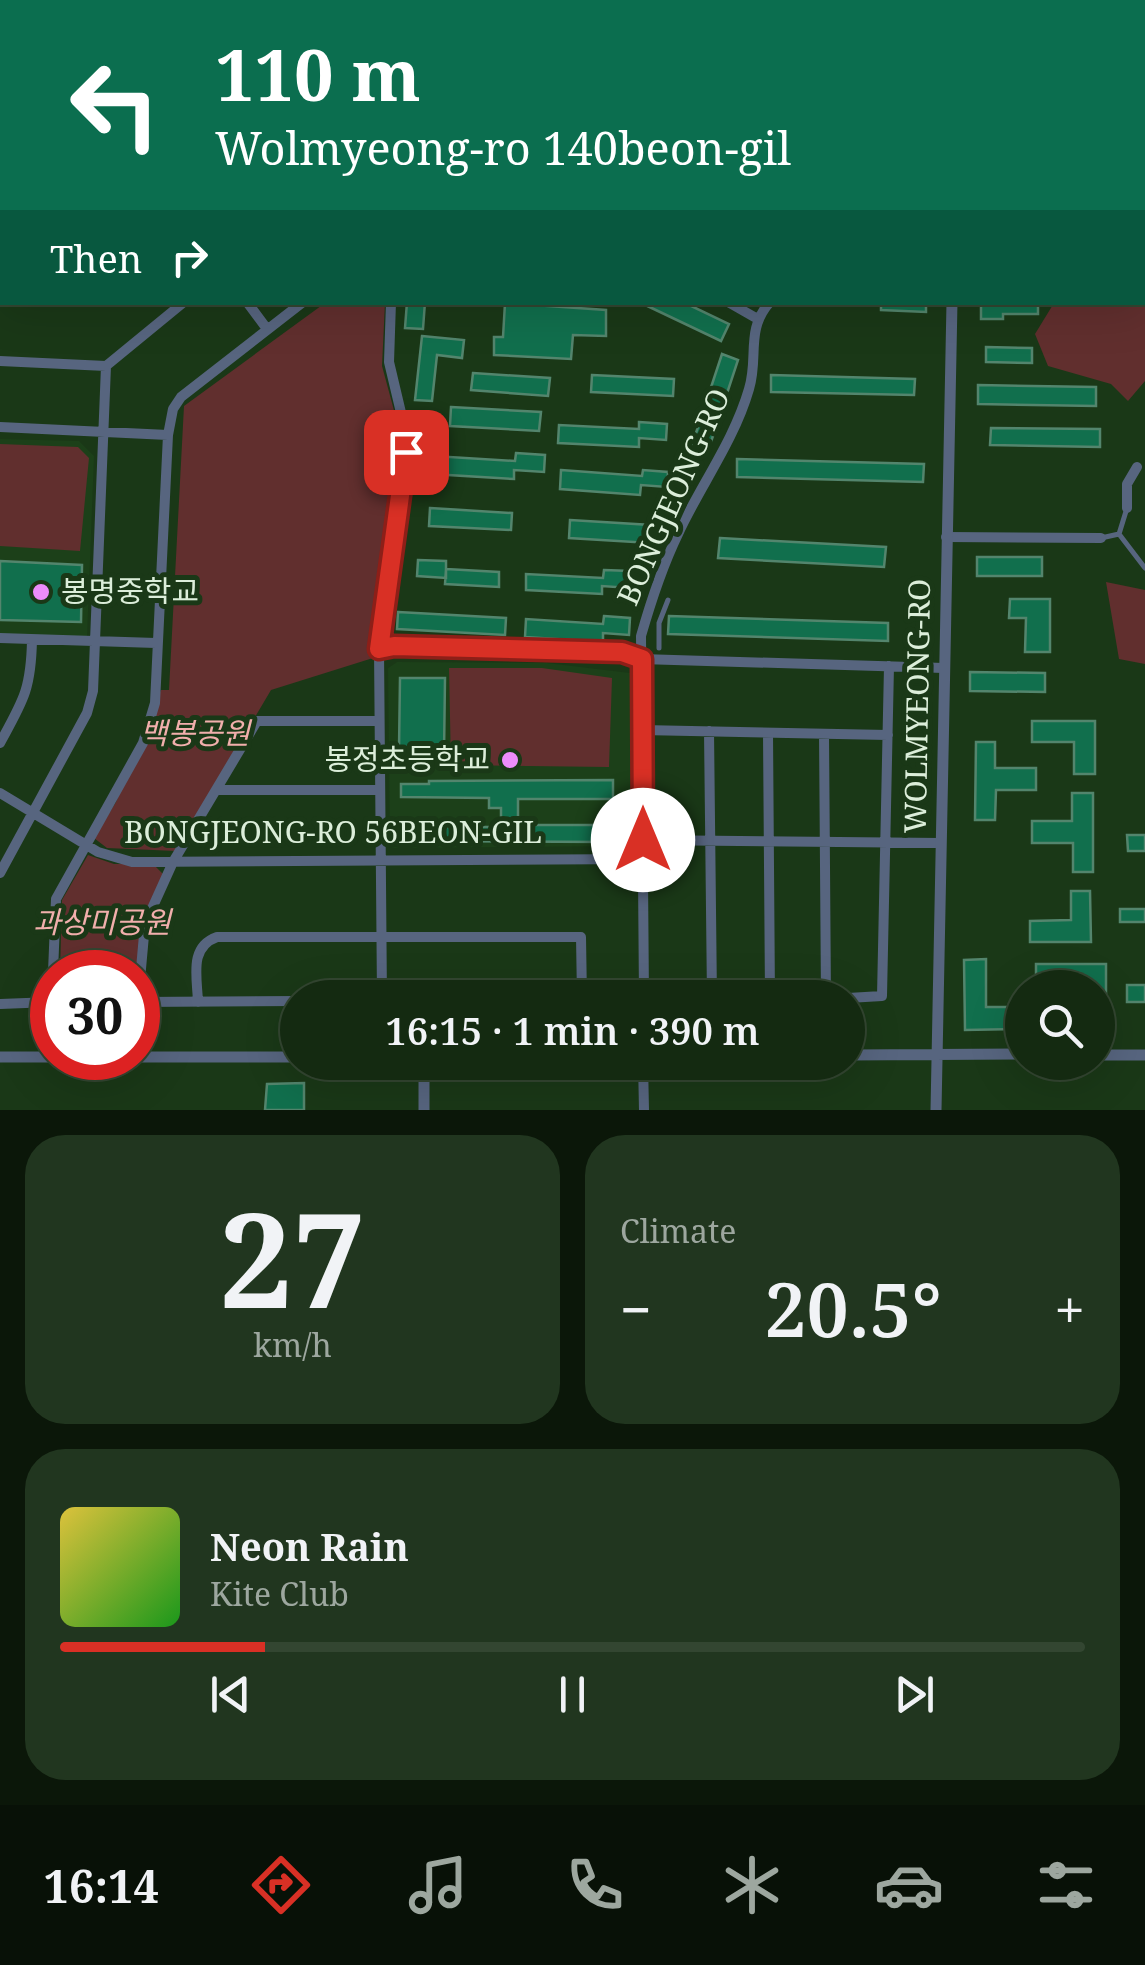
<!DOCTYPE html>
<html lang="en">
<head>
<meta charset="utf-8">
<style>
  :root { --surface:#142a11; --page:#21361f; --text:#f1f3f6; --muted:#9da79f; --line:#334631; --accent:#d93025 }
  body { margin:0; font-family:"Noto Serif","Noto Sans KR",serif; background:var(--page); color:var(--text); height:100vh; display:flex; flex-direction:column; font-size:38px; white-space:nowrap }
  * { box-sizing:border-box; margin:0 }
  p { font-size:32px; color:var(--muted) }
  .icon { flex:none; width:55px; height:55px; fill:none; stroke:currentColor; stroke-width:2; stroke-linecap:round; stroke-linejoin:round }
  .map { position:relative; height:1110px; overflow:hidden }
  .panel { display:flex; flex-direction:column; gap:25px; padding:25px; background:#0b1709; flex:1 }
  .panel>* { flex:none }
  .hud { position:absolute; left:0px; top:0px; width:1145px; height:305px; box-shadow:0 10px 40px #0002,0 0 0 2px var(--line); background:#0b6e4f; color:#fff; overflow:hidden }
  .controls { position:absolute; left:1005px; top:970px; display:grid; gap:20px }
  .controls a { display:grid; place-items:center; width:110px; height:110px; border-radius:50%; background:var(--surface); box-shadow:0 10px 40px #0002,0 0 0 2px var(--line); font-size:50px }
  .speed { position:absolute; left:30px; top:950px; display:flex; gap:20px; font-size:50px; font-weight:700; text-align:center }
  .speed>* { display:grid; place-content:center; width:130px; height:130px; border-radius:50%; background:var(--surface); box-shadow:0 10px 40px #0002,0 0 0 2px var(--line); line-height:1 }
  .speed .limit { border:15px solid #d22; background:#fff; color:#111 }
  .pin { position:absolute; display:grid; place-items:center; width:85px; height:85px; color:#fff; margin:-42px; border-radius:20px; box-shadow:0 5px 15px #0006 }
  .me { position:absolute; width:110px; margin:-55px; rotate:0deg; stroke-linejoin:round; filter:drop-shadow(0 0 8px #0008) }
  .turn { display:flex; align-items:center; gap:35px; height:210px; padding:0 50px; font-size:45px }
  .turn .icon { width:130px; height:130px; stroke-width:2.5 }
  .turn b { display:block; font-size:70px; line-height:85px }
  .then { display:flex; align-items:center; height:95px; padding:0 50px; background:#0003; gap:20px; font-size:38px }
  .big { font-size:75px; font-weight:600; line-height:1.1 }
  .panel .card { flex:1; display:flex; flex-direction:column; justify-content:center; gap:15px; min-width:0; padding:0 35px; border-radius:40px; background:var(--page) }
  .panel .dial { align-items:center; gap:0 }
  .dial b { font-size:130px; line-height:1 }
  .song { display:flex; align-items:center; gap:30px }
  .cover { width:120px; height:120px; border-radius:15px; background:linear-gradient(135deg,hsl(50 70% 55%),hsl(120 70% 35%)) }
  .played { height:10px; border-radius:5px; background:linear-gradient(90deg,var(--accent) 20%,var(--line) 20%) }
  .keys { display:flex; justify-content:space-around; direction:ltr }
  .heat { display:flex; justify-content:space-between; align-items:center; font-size:55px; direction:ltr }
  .panel .tiles { flex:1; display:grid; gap:25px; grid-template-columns:1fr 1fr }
  .card:last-child { grid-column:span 2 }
  .trip { position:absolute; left:280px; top:980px; width:585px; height:100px; border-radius:50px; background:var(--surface); box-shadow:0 10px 40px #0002,0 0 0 2px var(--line); font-weight:600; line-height:100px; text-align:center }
  .tab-bar { display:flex; height:160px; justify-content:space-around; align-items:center; background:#081107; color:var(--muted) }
  .tab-bar .icon { width:70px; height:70px }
  .tab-bar .active { color:var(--accent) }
  .tab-bar b { font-size:45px; color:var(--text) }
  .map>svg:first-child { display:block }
  .built { fill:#1c4019 }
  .green { fill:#612f2e }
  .building { fill:#116f4d; stroke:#53856d; stroke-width:2.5 }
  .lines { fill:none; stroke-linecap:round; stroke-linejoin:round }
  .service { stroke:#57657f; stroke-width:5 }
  .minor { stroke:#57657f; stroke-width:10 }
  .tertiary { stroke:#57657f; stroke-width:11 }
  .route-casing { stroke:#8d1f18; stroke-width:25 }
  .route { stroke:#d93025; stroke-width:18 }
  .poi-dot { fill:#ec8cfa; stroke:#1a3817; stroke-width:4 }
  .labels { text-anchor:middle; stroke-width:10; stroke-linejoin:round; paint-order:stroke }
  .street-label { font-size:30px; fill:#dceeda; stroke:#1a3817 }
  .poi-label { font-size:30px; fill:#dceeda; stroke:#1a3817; text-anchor:start }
  .park-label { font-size:30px; font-style:italic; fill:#f1afac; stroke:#1a3817 }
</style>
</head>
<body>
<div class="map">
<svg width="1145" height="1110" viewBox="0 0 1145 1110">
  <rect width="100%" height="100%" fill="#1a3817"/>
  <path class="built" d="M0,439l79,2 15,15 -7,182 -87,-3z
    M397,662l150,1 83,10 3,173 -243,2 -2,-180z"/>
  <path class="green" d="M1145,188v193l-17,20 -17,-17 -63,-18 -13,-32 19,-31 88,-1z
    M325,303h60l-3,63 20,74 -29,218 -102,32 -95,161 -69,-3 -13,-10 22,-36 45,-112h8l15,-284z
    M0,444l78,3 11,11 -9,93 -80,-5z
    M1106,582l39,8v74l-26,-5z
    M449,668h93l70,10 -3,89 -158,-2z
    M88,855l26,9h39l10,10 -26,98h-77l2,-72z"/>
  <path class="building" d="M407,302h18l-2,27 -18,-1z
    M639,302h44l46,22 -8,17z
    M881,302h45v10l-45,-2z
    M981,302h57v12h-35v5h-22z
    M505,303l101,7v26l-33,-1 -2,24 -77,-4v-18h9z
    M422,336l42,4 -2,18 -25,-3 -5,46 -17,-1z
    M986,347l46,1v15l-46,-1z
    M722,354l16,6 -30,91 -16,-6z
    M473,373l77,5 -2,18 -77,-6z
    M592,375l82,4 -1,17 -82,-4z
    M771,375l144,4 -1,16 -143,-3z
    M978,385l118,2v19l-118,-2z
    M451,407l90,5 -2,19 -89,-5z
    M639,422l28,2 -1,16 -27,-2v9l-81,-4 1,-18 80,4z
    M991,428l109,1v18l-110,-2z
    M516,453l29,2 -1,17 -30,-2v9l-82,-5 2,-18 81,5z
    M737,459l187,5 -1,18 -186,-5z
    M561,470l81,6 1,-6 25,2 -1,15 -26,-2 -1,10 -80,-6z
    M430,508l82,5 -1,17 -82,-4z
    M570,520l81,5 -1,18 -81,-5z
    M720,538l166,9 -2,20 -166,-9z
    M977,557h65v19h-65z
    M418,560l28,1v17l-29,-2z
    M0,561l82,4 -1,57 -81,-2z
    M446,569l53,3v15l-54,-3z
    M604,570l27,1 -1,17 -28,-2v8l-76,-4v-16l77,4z
    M1010,599h40v53h-25l1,-34h-17z
    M398,612l108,6 -1,17 -108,-6z
    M604,616l26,2 -1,17 -26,-2v9l-78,-5 1,-18 77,5z
    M669,616l219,7v18l-220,-7z
    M970,672l75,1v19l-75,-1z
    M400,678h45l-1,76 -45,-4z
    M1032,721h63v53h-21v-32h-42z
    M976,742h19v26h41v22h-40l-1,30h-20z
    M613,780v19h-95v26h89l-1,17 -198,-1v-14h93v-19h-12v-10l-88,-1v-13h28v-3z
    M1072,793h21v79h-20v-29h-41v-22h40z
    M1127,835h18v16h-17z
    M1071,891h19l1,51h-61v-21l41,-1z
    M1120,909h25v13h-25z
    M986,959v48h36v22l-57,1 -1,-70z
    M1036,964h70v70h-8v-46l-62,-2z
    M1127,985h18v17h-18z
    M304,1083v27h-39l2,-26z"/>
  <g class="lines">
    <path class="service" d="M1119,534l26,34
      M1101,538l18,-4 8,-26
      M659,648v-25l9,-23"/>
    <path class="minor" d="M165,2v-2
      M397,2v-2
      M632,2l1,-2
      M845,2v-2
      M0,10l2,1
      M0,81h2
      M0,150h2
      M0,220h2
      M0,287h2
      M247,302l20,27
      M728,302l28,16
      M0,361l106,5
      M106,366l78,-64
      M0,427l168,8
      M1127,508v-24l10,-17
      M946,537l155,1
      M0,638l156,5
      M379,649l15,-3 228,6 19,7 303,9
      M642,730l246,5
      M709,731l3,267
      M768,733l2,265
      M824,734l2,264
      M0,743c23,-42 31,-53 32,-103
      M217,790h162
      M0,793l98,59 34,10 511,-3
      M643,840l298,3
      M0,873l87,-160 6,-22 13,-325
      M53,972l3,-73 87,-156 12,-40 13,-268 5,-26 8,-12 122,-95
      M382,998l-3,-349 28,-211 -18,-76 2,-60
      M644,998l-3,-362c10,-35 21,-69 37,-102 22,-48 56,-93 71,-145 10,-32 -4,-59 21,-87
      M848,998l34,-2 7,-330
      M298,1001l-160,1 7,-78 28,-62 84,-141h122
      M198,1002c-1,-26 -9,-55 19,-65h364l1,61
      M0,1004l52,-2v-14
      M643,1062l1,48"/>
    <path class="tertiary" d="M963,2v-2
      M848,1055l174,-1
      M1098,1055h47
      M0,1057h52
      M138,1057h160
      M424,1062v48
      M936,1110l16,-808"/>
  </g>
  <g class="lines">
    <g class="route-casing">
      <path id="route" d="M406,452l-27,197 15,-3 228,6 20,7 1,181"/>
    </g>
    <use href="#route" class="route"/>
  </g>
  <g class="poi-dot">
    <circle cx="41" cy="592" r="10"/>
    <circle cx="510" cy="760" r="10"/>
  </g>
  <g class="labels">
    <g class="street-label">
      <text transform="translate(674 497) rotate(-66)" y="10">BONGJEONG-RO</text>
      <text transform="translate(918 706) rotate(-89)" y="10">WOLMYEONG-RO</text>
      <text x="333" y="843">BONGJEONG-RO 56BEON-GIL</text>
    </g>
    <g class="poi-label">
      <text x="61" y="602">봉명중학교</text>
      <text x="490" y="770" text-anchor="end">봉정초등학교</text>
    </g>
    <g class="park-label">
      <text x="195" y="744">백봉공원</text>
      <text x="102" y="933">과상미공원</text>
    </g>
  </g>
</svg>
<div class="controls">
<a><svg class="icon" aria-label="search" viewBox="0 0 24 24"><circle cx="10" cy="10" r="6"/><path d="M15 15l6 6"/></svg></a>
</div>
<div class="speed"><div class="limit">30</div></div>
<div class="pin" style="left:406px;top:452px;background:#d93025"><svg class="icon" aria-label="arrive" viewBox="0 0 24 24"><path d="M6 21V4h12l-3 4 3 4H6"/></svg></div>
<svg class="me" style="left:643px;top:840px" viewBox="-20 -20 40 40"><circle r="19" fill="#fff"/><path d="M0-13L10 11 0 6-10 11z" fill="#d93025"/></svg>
<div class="trip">16:15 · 1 min · 390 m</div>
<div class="hud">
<div class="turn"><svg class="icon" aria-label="left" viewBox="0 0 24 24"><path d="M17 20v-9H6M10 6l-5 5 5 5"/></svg><div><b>110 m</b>Wolmyeong-ro 140beon-gil</div></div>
<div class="then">Then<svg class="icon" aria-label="right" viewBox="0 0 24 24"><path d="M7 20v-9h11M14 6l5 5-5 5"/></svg></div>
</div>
</div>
<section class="panel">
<div class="tiles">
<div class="card dial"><b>27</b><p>km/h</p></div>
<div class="card"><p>Climate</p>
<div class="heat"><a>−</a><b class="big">20.5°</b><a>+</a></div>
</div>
<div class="card">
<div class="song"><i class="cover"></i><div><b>Neon Rain</b><p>Kite Club</p></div></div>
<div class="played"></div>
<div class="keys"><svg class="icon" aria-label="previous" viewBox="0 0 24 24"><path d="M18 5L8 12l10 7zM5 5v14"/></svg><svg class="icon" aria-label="pause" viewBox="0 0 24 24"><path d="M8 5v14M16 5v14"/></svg><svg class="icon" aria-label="next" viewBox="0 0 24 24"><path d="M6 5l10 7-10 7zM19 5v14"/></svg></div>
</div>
</div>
</section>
<nav class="tab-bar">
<b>16:14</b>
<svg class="icon active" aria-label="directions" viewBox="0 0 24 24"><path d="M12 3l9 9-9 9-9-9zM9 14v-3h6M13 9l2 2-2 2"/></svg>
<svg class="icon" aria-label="music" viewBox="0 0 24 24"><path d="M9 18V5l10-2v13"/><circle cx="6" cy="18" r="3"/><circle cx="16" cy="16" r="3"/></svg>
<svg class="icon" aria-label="phone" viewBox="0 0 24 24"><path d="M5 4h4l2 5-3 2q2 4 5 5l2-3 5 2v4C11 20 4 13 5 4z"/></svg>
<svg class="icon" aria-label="climate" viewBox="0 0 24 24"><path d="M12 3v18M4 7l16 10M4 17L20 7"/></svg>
<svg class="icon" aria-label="car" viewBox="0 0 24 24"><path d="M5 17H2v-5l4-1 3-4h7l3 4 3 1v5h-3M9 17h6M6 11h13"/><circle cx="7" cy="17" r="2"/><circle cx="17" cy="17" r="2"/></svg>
<svg class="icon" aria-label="filters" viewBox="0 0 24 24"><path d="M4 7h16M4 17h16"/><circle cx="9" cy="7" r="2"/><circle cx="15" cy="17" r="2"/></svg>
</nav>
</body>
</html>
